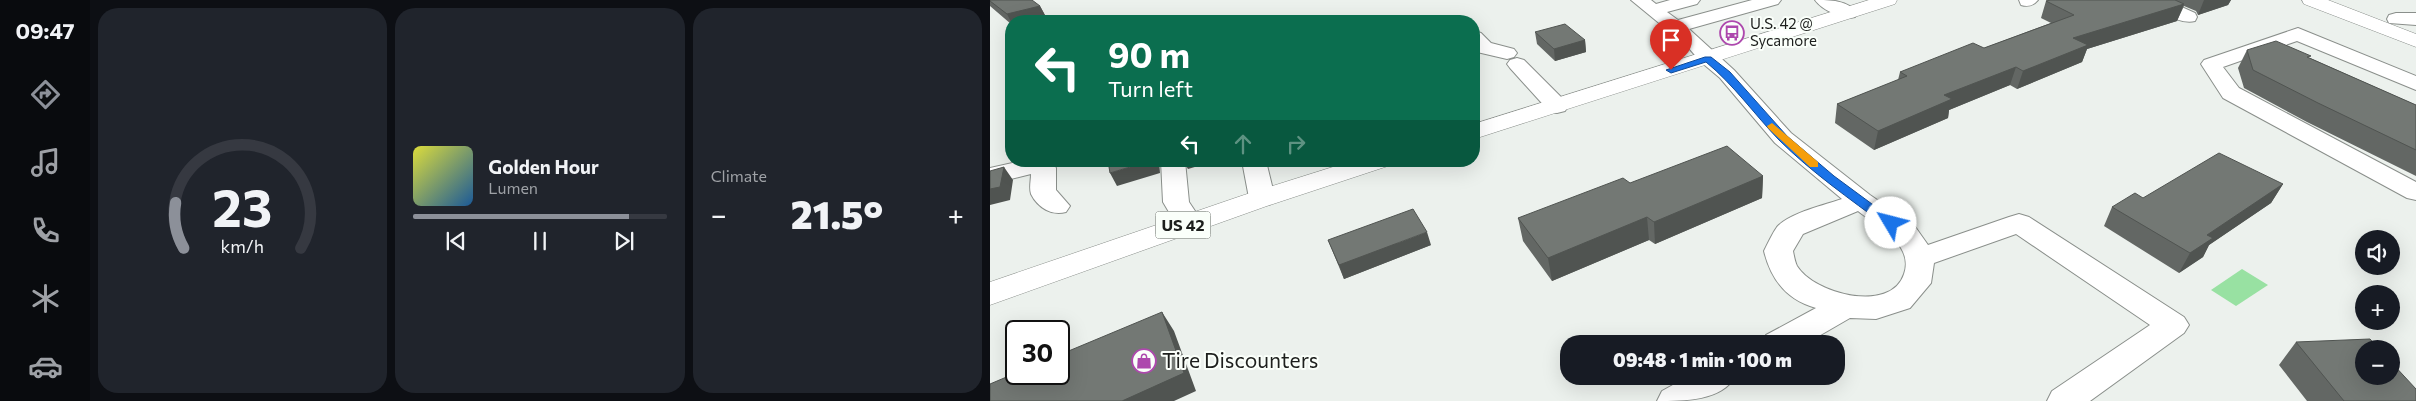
<!DOCTYPE html>
<html lang="en">
<head>
<meta charset="utf-8">
<style>
  :root { --surface:#171b24; --page:#20242c; --text:#f1f3f6; --muted:#9ea1a6; --line:#363941; --accent:#8c9099 }
  body { margin:0; font-family:Commissioner,sans-serif; background:var(--page); color:var(--text); height:100vh; display:flex; flex-direction:column; font-size:19px; white-space:nowrap }
  * { box-sizing:border-box; margin:0 }
  p { font-size:16px; color:var(--muted) }
  .icon { flex:none; width:28px; height:28px; fill:none; stroke:currentColor; stroke-width:2; stroke-linecap:round; stroke-linejoin:round }
  .map { position:relative; flex:1; overflow:hidden }
  .side { display:flex; flex-direction:column; gap:8px; padding:8px; background:#0d0f14; width:900px }
  .side>* { flex:none }
  .top-card { position:absolute; left:15px; top:15px; width:475px; height:152px; border-radius:20px; box-shadow:0 5px 20px #0002; background:#0b6e4f; color:#fff; overflow:hidden }
  .controls { position:absolute; left:1365px; top:230px; display:grid; gap:10px }
  .controls a { display:grid; place-items:center; width:45px; height:45px; border-radius:50%; background:var(--surface); box-shadow:0 5px 20px #0002; font-size:25px }
  .speed { position:absolute; left:15px; top:320px; display:flex; gap:10px; font-size:25px; font-weight:700; text-align:center }
  .speed>* { display:grid; place-content:center; width:65px; height:65px; border-radius:50%; background:var(--surface); box-shadow:0 5px 20px #0002; line-height:1 }
  .speed .limit { border:2px solid #111; border-radius:8px; background:#fff; color:#111 }
  .pin { position:absolute; display:grid; place-items:center; width:42px; height:42px; color:#fff; margin:-51px -21px; border-radius:50% 50% 50% 0; rotate:-45deg; box-shadow:0 0 5px #0007 }
  .pin .icon { rotate:45deg }
  .me { position:absolute; width:55px; margin:-28px; rotate:307deg; stroke-linejoin:round; filter:drop-shadow(0 0 4px #0008) }
  .turn { display:flex; align-items:center; gap:18px; height:105px; padding:0 20px; font-size:22px }
  .turn .icon { width:65px; height:65px; stroke-width:2.5 }
  .turn b { display:block; font-size:35px; line-height:42px }
  .lanes { display:flex; align-items:center; height:48px; padding:0 20px; background:#0003; justify-content:center; gap:25px; direction:ltr }
  .lanes .off { opacity:.35 }
  .big { font-size:38px; font-weight:800; line-height:1.1 }
  .side .card { flex:1; display:flex; flex-direction:column; justify-content:center; gap:8px; min-width:0; padding:0 18px; border-radius:20px; background:var(--page) }
  .side .dial { align-items:center; gap:0 }
  .dial svg { height:130px; overflow:visible; fill:none; stroke:var(--line); stroke-width:7; stroke-linecap:round; text-anchor:middle }
  .dial text { fill:var(--text); stroke:none }
  .song { display:flex; align-items:center; gap:15px }
  .cover { width:60px; height:60px; border-radius:8px; background:linear-gradient(135deg,hsl(60 70% 55%),hsl(210 70% 35%)) }
  .played { height:5px; border-radius:2px; background:linear-gradient(90deg,var(--accent) 85%,var(--line) 85%) }
  .keys { display:flex; justify-content:space-around; direction:ltr }
  .heat { display:flex; justify-content:space-between; align-items:center; font-size:28px; direction:ltr }
  .side .tiles { flex:1; display:grid; gap:8px; grid-template-columns:repeat(3,1fr) }
  .trip { position:absolute; left:570px; top:335px; width:285px; height:50px; border-radius:20px; background:var(--surface); box-shadow:0 5px 20px #0002; font-weight:800; line-height:50px; text-align:center }
  main { display:flex; flex:1; min-height:0 }
  .dock { display:flex; flex-direction:column; width:90px; justify-content:space-around; align-items:center; background:#090b0e; color:var(--muted) }
  .dock .icon { width:35px; height:35px }
  .dock .selected { color:var(--accent) }
  .dock b { font-size:22px; color:var(--text) }
  .map>svg:first-child { display:block }
  .water { fill:#98e1a2 }
  .lines { fill:none; stroke-linecap:round; stroke-linejoin:round }
  .minor-casing { stroke:#8a8f8b; stroke-width:2 }
  .major-casing { stroke:#8a8f8b; stroke-width:1 }
  .minor { fill:#fff; fill-rule:evenodd }
  .major { fill:#fff; fill-rule:evenodd }
  .wall { fill:#636764 }
  .shaded-wall { fill:#505451 }
  .building { fill:#737874; stroke:#505451 }
  .route { fill:#1a73e8; stroke:#114b97 }
  .slow { fill:#f59e0b }
  .labels { text-anchor:middle; stroke-width:4; stroke-linejoin:round; paint-order:stroke }
  .far-poi-label { font-size:15px; fill:#1d1f1d; stroke:#fafffa; text-anchor:start }
  .shield { fill:#fafffa; stroke:#5f625f; stroke-width:1 }
  .shield-label { font-size:16px; font-weight:bold; fill:#1d1f1d }
  .near-poi-label { font-size:21px; fill:#1d1f1d; stroke:#fafffa; text-anchor:start }
</style>
</head>
<body>
<main>
<nav class="dock">
<b>09:47</b>
<svg class="icon selected" aria-label="directions" viewBox="0 0 24 24"><path d="M12 3l9 9-9 9-9-9zM9 14v-3h6M13 9l2 2-2 2"/></svg>
<svg class="icon" aria-label="music" viewBox="0 0 24 24"><path d="M9 18V5l10-2v13"/><circle cx="6" cy="18" r="3"/><circle cx="16" cy="16" r="3"/></svg>
<svg class="icon" aria-label="phone" viewBox="0 0 24 24"><path d="M5 4h4l2 5-3 2q2 4 5 5l2-3 5 2v4C11 20 4 13 5 4z"/></svg>
<svg class="icon" aria-label="climate" viewBox="0 0 24 24"><path d="M12 3v18M4 7l16 10M4 17L20 7"/></svg>
<svg class="icon" aria-label="car" viewBox="0 0 24 24"><path d="M5 17H2v-5l4-1 3-4h7l3 4 3 1v5h-3M9 17h6M6 11h13"/><circle cx="7" cy="17" r="2"/><circle cx="17" cy="17" r="2"/></svg>
</nav>
<section class="side">
<div class="tiles">
<div class="card dial"><svg viewBox="0 0 100 80">
<path d="M14 69A42 42 0 1 1 86 69"/>
<path d="M14 69A42 42 0 0 1 9 41" stroke="#8c9099"/>
<text x="50" y="56" font-size="32" font-weight="700">23</text>
<text x="50" y="72" font-size="11">km/h</text>
</svg></div>
<div class="card">
<div class="song"><i class="cover"></i><div><b>Golden Hour</b><p>Lumen</p></div></div>
<div class="played"></div>
<div class="keys"><svg class="icon" aria-label="previous" viewBox="0 0 24 24"><path d="M18 5L8 12l10 7zM5 5v14"/></svg><svg class="icon" aria-label="pause" viewBox="0 0 24 24"><path d="M8 5v14M16 5v14"/></svg><svg class="icon" aria-label="next" viewBox="0 0 24 24"><path d="M6 5l10 7-10 7zM19 5v14"/></svg></div>
</div>
<div class="card"><p>Climate</p>
<div class="heat"><a>−</a><b class="big">21.5°</b><a>+</a></div>
</div>
</div>
</section>
<div class="map">
<svg width="1426" height="401" viewBox="0 0 1426 401">
  <rect width="100%" height="100%" fill="#ecf1ed"/>
  <path class="water" d="M1252,269l26,16 -32,21 -25,-16z"/>
  <g class="lines">
    <g class="minor-casing">
      <path id="minor" d="M641,0h20l5,4 14,-4h30l-3,4 -30,8 11,8 74,-20h29l-3,4 -89,25 45,41 57,63 79,62 35,24 11,9 12,17 81,-28 10,-3 10,3 155,100 5,8 -5,8 -94,68h-43l5,-10 98,-66 -134,-91 -82,29 -3,20 -21,25 -34,11 -26,-1 -45,26h-44l5,-9 50,-27c-29,-8 -45,-28 -52,-57 4,-8 8,-17 13,-24 12,-14 48,-22 65,-28l-67,-56 -55,-65 -19,-16 -14,-16zM868,211c14,11 34,22 43,37 5,8 6,18 3,26 -13,40 -90,20 -107,-8 -2,-4 -3,-10 -4,-15l10,-17z
        M825,0c15,0 33,0 42,13l-2,4c-12,3 -33,-7 -40,-17z
        M1029,0h19c-5,6 -10,7 -17,5z
        M1152,0h24l29,13 2,4 -2,4c-16,4 -36,-11 -50,-17z
        M1406,13h20v12l-27,-2 -2,-4 2,-4z
        M1308,28l118,48v14l-119,-49 -74,26 16,21 177,94v18l-9,-2 -184,-100 -22,-34 3,-4z
        M484,31l7,2 10,10 23,6 3,4 -3,4 -7,2 -30,-7 -3,-3z
        M527,58l7,2 41,41 3,5 -3,5 -8,2 -8,-2 -39,-43 -3,-4 3,-4z
        M31,161l32,2 3,5v22l14,16 -4,6c-14,4 -28,-4 -35,-18 -2,-6 0,-14 0,-20l-41,10v-16z
        M171,161h24l4,41 14,21 -4,6 -10,3 -10,-3 -16,-27z
        M252,161h24l9,37 -4,6 -9,2 -9,-2 -4,-6z
        M699,376h47c-15,25 -51,25 -79,25l5,-10z"/>
    </g>
    <g class="major-casing">
      <path id="major" d="M879,0h28l-2,4 -421,135v-15z
        M1312,0h26l88,34v13l-112,-43z
        M362,161h40l-4,5 -124,41 -274,98v-23l254,-87z"/>
    </g>
    <use href="#minor" class="minor"/>
    <use href="#major" class="major"/>
  </g>
  <path class="wall" d="M0,0l50,6 6,11 -35,4v3l-21,-18z
    M1060,0h181l-3,5 -30,10 -2,-4 -12,-5 -7,15 -90,28 -5,13 -65,27 -7,-4 -61,25 -1,8 -74,32 -39,-27 2,-19 61,-24 2,-8 84,-24 67,-25 -10,-5 5,-17z
    M545,32l50,8 1,12 -31,9 -18,-17z
    M1257,50l63,8 106,47v71l-109,-54 -63,-34 -6,-20z
    M773,176l-1,22 -107,46 -6,-4 -97,41 -29,-40 -5,-23 112,-35z
    M1293,184l-12,19 -62,42 -6,12 -24,16 -75,-47 8,-19 31,-9z
    M338,240l103,5 -87,34z
    M1306,342l120,59h-109l-28,-36z"/>
  <path class="shaded-wall" d="M1214,0h27l-3,5 -30,10z
    M1194,4l-7,17 -90,28 -5,13 -65,27 6,-18 50,-33z
    M50,6l6,11 -16,4 -19,1 -4,-8z
    M595,40l1,12 -31,9 -1,-12z
    M1026,67l-6,18 -61,25 -1,8 -74,32 4,-19 66,-36z
    M160,161h9l1,12 -43,13 -7,-13z
    M193,161h32l-27,8z
    M14,167l9,13 -3,20 -20,5v-16z
    M773,176l-1,22 -107,46 -1,-22z
    M1293,184l-12,19 -62,42 -6,12 -24,16 11,-20 17,-18z
    M657,217l2,23 -97,41 -4,-23z
    M437,232l4,13 -87,34 -5,-14z
    M172,312l12,19 22,60 -22,10h-52z"/>
  <path class="building" d="M0,0h42l8,6 -33,8 -17,-13z
    M1060,0h125l9,4 -111,34 15,7 -65,26 -7,-4 -72,28 8,4 -74,32 -41,-27 70,-28 -7,-4 73,-29 11,5 90,-33 -28,-14z
    M420,18l2,3h-16z
    M575,24l20,16 -31,9 -19,-17z
    M1286,41l35,15 -4,1 109,48v45l-98,-47 -65,-33 -6,-20z
    M737,146l36,30 -109,46 -7,-5 -99,41 -30,-40 105,-40 7,5z
    M1229,153l64,31 -76,51 6,3 -23,15 -78,-46 23,-14 8,5z
    M118,161h42l-40,12z
    M14,167l-4,20 -10,2v-18z
    M423,209l14,23 -88,33 -11,-25z
    M172,312l22,61 -62,28h-132v-17l26,-11 43,1v-19z
    M1380,339l9,10h-15v27h27v-14l25,27v12h-72l-48,-59z"/>
  <path class="route" d="M715,57h6l19,15 57,64 47,40 61,45 2,2 -2,3h-9c-36,-27 -75,-54 -107,-86 -25,-26 -45,-55 -73,-78l-35,11 -5,-3z"/>
  <path class="slow" d="M782,123l46,39v5h-8l-42,-39 -1,-2z"/>
  <defs>
    <g id="bus-ring" transform="scale(1.25)"><circle r="9.5" fill="#fafffa" stroke="#ad48ad" stroke-width="1.5"/><path d="M-5-6H5V4H4V6H2V4H-2V6H-4V4H-5ZM-3.5-4V0h7V-4ZM-3.5 1.2v1.5H-2V1.2ZM2 1.2v1.5H3.5V1.2Z" fill="#ad48ad"/></g>
    <g id="shop-ring" transform="scale(1.25)"><circle r="9.5" fill="#fafffa" stroke="#ad48ad" stroke-width="1.5"/><path d="M-5-2.5h2.3a2.7 3.5 0 0 1 5.4 0H5L5.5 6h-11ZM-1.5-2.5h3a1.5 2.3 0 0 0-3 0Z" fill="#ad48ad"/></g>
  </defs>
  <g fill-rule="evenodd">
    <use href="#bus-ring" x="742" y="33"/>
    <use href="#shop-ring" x="154" y="361"/>
  </g>
  <g class="labels">
    <g class="far-poi-label">
      <text x="760" y="29">U.S. 42 @<tspan x="760" dy="17">Sycamore</tspan></text>
    </g>
    <rect class="shield" x="165.5" y="211.5" width="55" height="27" rx="4"/>
    <g class="shield-label">
      <text x="193" y="231">US 42</text>
    </g>
    <g class="near-poi-label">
      <text x="172" y="368">Tire Discounters</text>
    </g>
  </g>
</svg>
<div class="controls">
<a><svg class="icon" aria-label="sound" viewBox="0 0 24 24"><path d="M4 9h4l5-4v14l-5-4H4zM17 9q2 3 0 6"/></svg></a>
<a>+</a>
<a>−</a>
</div>
<div class="speed"><div class="limit">30</div></div>
<div class="pin" style="left:681px;top:70px;background:#d93025"><svg class="icon" aria-label="arrive" viewBox="0 0 24 24"><path d="M6 21V4h12l-3 4 3 4H6"/></svg></div>
<svg class="me" style="left:901px;top:223px" viewBox="-20 -20 40 40"><circle r="19" fill="#fff"/><path d="M0-13L10 11 0 6-10 11z" fill="#1a73e8"/></svg>
<div class="trip">09:48 · 1 min · 100 m</div>
<div class="top-card">
<div class="turn"><svg class="icon" aria-label="left" viewBox="0 0 24 24"><path d="M17 20v-9H6M10 6l-5 5 5 5"/></svg><div><b>90 m</b>Turn left</div></div>
<div class="lanes"><svg class="icon" aria-label="left" viewBox="0 0 24 24"><path d="M17 20v-9H6M10 6l-5 5 5 5"/></svg><svg class="icon off" aria-label="ahead" viewBox="0 0 24 24"><path d="M12 20V5M6 11l6-6 6 6"/></svg><svg class="icon off" aria-label="right" viewBox="0 0 24 24"><path d="M7 20v-9h11M14 6l5 5-5 5"/></svg></div>
</div>
</div>
</main>
</body>
</html>
